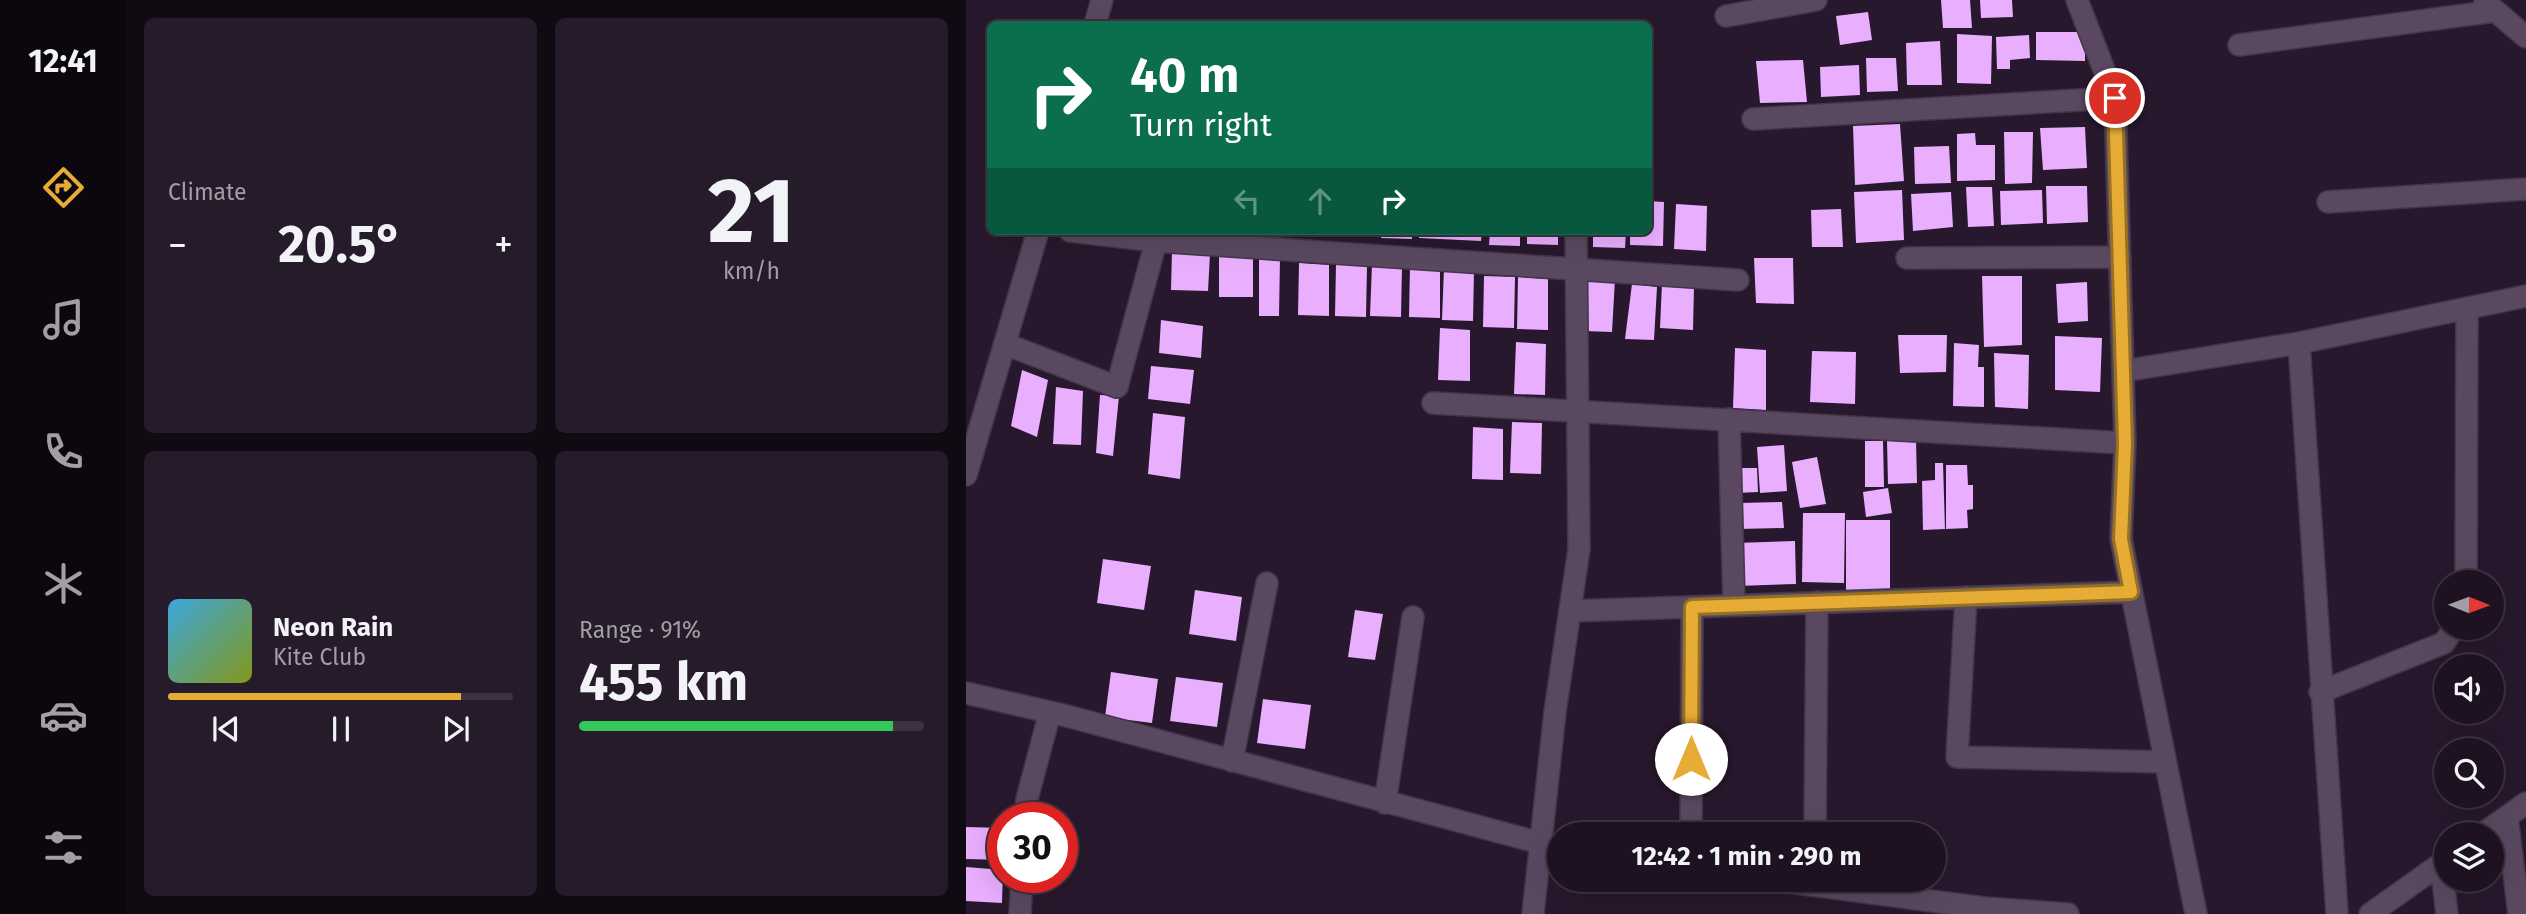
<!DOCTYPE html>
<html lang="en">
<head>
<meta charset="utf-8">
<style>
  :root { --surface:#1e1222; --page:#261b2a; --text:#f1f3f6; --muted:#a19ea5; --line:#3c3240; --accent:#e6ac36 }
  body { margin:0; font-family:"Fira Sans",sans-serif; background:var(--page); color:var(--text); height:100vh; display:flex; flex-direction:column; font-size:26px; white-space:nowrap }
  * { box-sizing:border-box; margin:0 }
  p { font-size:23px; color:var(--muted) }
  .icon { flex:none; width:38px; height:38px; fill:none; stroke:currentColor; stroke-width:2; stroke-linecap:round; stroke-linejoin:round }
  .map { position:relative; flex:1; overflow:hidden }
  .sheet { display:flex; flex-direction:column; gap:18px; padding:18px; background:#100a13; width:840px }
  .sheet>* { flex:none }
  .hud { position:absolute; left:21px; top:21px; width:665px; height:214px; border-radius:10px; box-shadow:0 7px 28px #0002,0 0 0 2px var(--line); background:#0b6e4f; color:#fff; overflow:hidden }
  .needle { width:46px; rotate:91deg }
  .fabs { position:absolute; left:1468px; top:570px; display:grid; gap:14px }
  .fabs a { display:grid; place-items:center; width:70px; height:70px; border-radius:50%; background:var(--surface); box-shadow:0 7px 28px #0002,0 0 0 2px var(--line); font-size:35px }
  .speed { position:absolute; left:21px; top:802px; display:flex; gap:14px; font-size:35px; font-weight:700; text-align:center }
  .speed>* { display:grid; place-content:center; width:91px; height:91px; border-radius:50%; background:var(--surface); box-shadow:0 7px 28px #0002,0 0 0 2px var(--line); line-height:1 }
  .speed .limit { border:10px solid #d22; background:#fff; color:#111 }
  .pin { position:absolute; display:grid; place-items:center; width:60px; height:60px; color:#fff; margin:-30px; border:4px solid #fff; border-radius:50%; box-shadow:0 2px 7px #0007 }
  .me { position:absolute; width:77px; margin:-38px; rotate:0deg; stroke-linejoin:round; filter:drop-shadow(0 0 5px #0008) }
  .turn { display:flex; align-items:center; gap:24px; height:147px; padding:0 28px; font-size:32px }
  .turn .icon { width:91px; height:91px; stroke-width:2.5 }
  .turn b { display:block; font-size:49px; line-height:60px }
  .lanes { display:flex; align-items:center; height:66px; padding:0 28px; background:#0003; justify-content:center; gap:35px; direction:ltr }
  .lanes .off { opacity:.35 }
  .big { font-size:52px; font-weight:700; line-height:1.1 }
  .sheet .card { flex:1; display:flex; flex-direction:column; justify-content:center; gap:10px; min-width:0; padding:0 24px; border-radius:10px; background:var(--page) }
  .sheet .dial { align-items:center; gap:0 }
  .dial b { font-size:91px; line-height:1 }
  .song { display:flex; align-items:center; gap:21px }
  .cover { width:84px; height:84px; border-radius:10px; background:linear-gradient(135deg,hsl(200 70% 55%),hsl(70 70% 35%)) }
  .played { height:7px; border-radius:4px; background:linear-gradient(90deg,var(--accent) 85%,var(--line) 85%) }
  .keys { display:flex; justify-content:space-around; direction:ltr }
  .heat { display:flex; justify-content:space-between; align-items:center; font-size:38px; direction:ltr }
  .charge { height:10px; border-radius:5px; background:linear-gradient(90deg,#34c759 91%,var(--line) 0) }
  .sheet .tiles { flex:1; display:grid; gap:18px; grid-template-columns:repeat(2,1fr) }
  .trip { position:absolute; left:581px; top:822px; width:399px; height:70px; border-radius:35px; background:var(--surface); box-shadow:0 7px 28px #0002,0 0 0 2px var(--line); font-weight:700; line-height:70px; text-align:center }
  main { display:flex; flex:1; min-height:0 }
  .dock { display:flex; flex-direction:column; width:126px; justify-content:space-around; align-items:center; background:#0c070e; color:var(--muted) }
  .dock .icon { width:49px; height:49px }
  .dock .on { color:var(--accent) }
  .dock b { font-size:32px; color:var(--text) }
  .map>svg:first-child { display:block }
  .building { fill:#eaaeff }
  .lines { fill:none; stroke-linecap:round; stroke-linejoin:round }
  .minor-casing { stroke:#423647; stroke-width:24 }
  .minor { stroke:#5a4860; stroke-width:21 }
  .route-casing { stroke:#967023; stroke-width:18 }
  .route { stroke:#e6ac36; stroke-width:12 }
</style>
</head>
<body>
<main>
<nav class="dock">
<b>12:41</b>
<svg class="icon on" aria-label="directions" viewBox="0 0 24 24"><path d="M12 3l9 9-9 9-9-9zM9 14v-3h6M13 9l2 2-2 2"/></svg>
<svg class="icon" aria-label="music" viewBox="0 0 24 24"><path d="M9 18V5l10-2v13"/><circle cx="6" cy="18" r="3"/><circle cx="16" cy="16" r="3"/></svg>
<svg class="icon" aria-label="phone" viewBox="0 0 24 24"><path d="M5 4h4l2 5-3 2q2 4 5 5l2-3 5 2v4C11 20 4 13 5 4z"/></svg>
<svg class="icon" aria-label="climate" viewBox="0 0 24 24"><path d="M12 3v18M4 7l16 10M4 17L20 7"/></svg>
<svg class="icon" aria-label="car" viewBox="0 0 24 24"><path d="M5 17H2v-5l4-1 3-4h7l3 4 3 1v5h-3M9 17h6M6 11h13"/><circle cx="7" cy="17" r="2"/><circle cx="17" cy="17" r="2"/></svg>
<svg class="icon" aria-label="filters" viewBox="0 0 24 24"><path d="M4 7h16M4 17h16"/><circle cx="9" cy="7" r="2"/><circle cx="15" cy="17" r="2"/></svg>
</nav>
<section class="sheet">
<div class="tiles">
<div class="card"><p>Climate</p>
<div class="heat"><a>−</a><b class="big">20.5°</b><a>+</a></div>
</div>
<div class="card dial"><b>21</b><p>km/h</p></div>
<div class="card">
<div class="song"><i class="cover"></i><div><b>Neon Rain</b><p>Kite Club</p></div></div>
<div class="played"></div>
<div class="keys"><svg class="icon" aria-label="previous" viewBox="0 0 24 24"><path d="M18 5L8 12l10 7zM5 5v14"/></svg><svg class="icon" aria-label="pause" viewBox="0 0 24 24"><path d="M8 5v14M16 5v14"/></svg><svg class="icon" aria-label="next" viewBox="0 0 24 24"><path d="M6 5l10 7-10 7zM19 5v14"/></svg></div>
</div>
<div class="card"><p>Range · 91%</p><b class="big">455 km</b><div class="charge"></div></div>
</div>
</section>
<div class="map">
<svg width="1560" height="914" viewBox="0 0 1560 914">
  <rect width="100%" height="100%" fill="#28182d"/>
  <path class="building" d="M975,0h29l2,28h-29z
    M1014,0h32l1,17 -32,1z
    M902,12l4,28 -32,5 -4,-29z
    M1070,32h49v29l-49,-1z
    M991,34l35,2 -1,48 -34,-1z
    M1063,35l1,23 -20,2v9h-13l-1,-32z
    M974,41l2,44h-35l-1,-42z
    M900,58h30l2,33 -31,1z
    M837,60l4,42 -47,1 -4,-42z
    M893,65l1,30 -39,2 -1,-30z
    M934,124l4,57 -49,4 -2,-59z
    M1119,127l2,41 -44,2 -3,-42z
    M1038,132h29l-1,51 -27,1z
    M1009,133l1,12h19v35l-38,1v-47z
    M983,146l2,37 -36,1 -1,-37z
    M1080,186h41l1,36 -41,2z
    M1000,187h26l2,39 -26,1z
    M936,190l2,50 -48,3 -2,-51z
    M1076,190l1,33 -42,2 -1,-34z
    M985,192l2,35 -40,4 -2,-37z
    M682,201l16,1 -1,44 -33,-1v-14h18z
    M710,204l31,2 -1,45 -32,-2z
    M875,209l2,38h-31l-1,-37z
    M342,231h31v4l-31,-1z
    M377,231h30v6l-30,-1z
    M415,231h31v8l-31,-1z
    M453,231h63l-1,10 -62,-3z
    M524,231h30v15l-31,-1z
    M561,231h31v14l-31,-1z
    M627,231h33l-1,17 -32,-1z
    M206,251l38,3 -2,37 -37,-1z
    M253,253l34,2v42h-34z
    M293,256l21,2 -1,58h-20z
    M788,258h39l1,46 -38,-1z
    M333,263l30,2v51l-31,-1z
    M370,264l31,2 -1,51 -31,-1z
    M406,264l30,2 -1,51 -31,-1z
    M444,265l30,2v51l-31,-1z
    M478,268l30,2 -1,51 -31,-1z
    M518,276l31,1 -1,51 -31,-1z
    M1016,276h40v69l-38,2z
    M552,277l30,2v51l-31,-1z
    M622,279h27l-3,53 -28,-1z
    M1121,282l1,39 -30,2 -2,-39z
    M696,283l32,3 -1,44 -33,-2z
    M666,284l25,3 -3,53 -29,-1z
    M195,320l42,6 -2,32 -42,-5z
    M474,328l30,2v51l-32,-1z
    M932,335h49l-1,37 -46,1z
    M1089,336l47,2 -2,54 -45,-2z
    M550,342l30,2 -1,51 -31,-1z
    M988,343l25,2 -1,22h6v40l-31,-1z
    M769,348l31,2v60l-33,-2z
    M846,351l44,1 -1,52 -45,-2z
    M1028,353l35,2 -1,54 -33,-2z
    M185,366l43,4 -4,34 -42,-5z
    M56,370l26,10 -11,57 -26,-11z
    M90,387l27,4 -2,54 -28,-1z
    M134,395l19,1 -6,60 -17,-3z
    M187,413l32,4 -5,62 -32,-5z
    M546,422l30,1 -1,51 -31,-1z
    M507,427l30,2v51l-31,-1z
    M950,440l1,43 -29,1 -1,-43z
    M899,441h18l1,46h-19z
    M818,445l3,46 -27,2 -3,-46z
    M851,457l9,47 -26,4 -8,-46z
    M969,463h8l2,66 -22,1 -1,-49 13,-1z
    M980,465h21l1,20h5v24l-6,1 1,18 -22,1z
    M769,468h22l1,24 -22,1z
    M922,488l4,25 -26,4 -3,-25z
    M816,502l2,26 -45,1v-26z
    M837,513h42l-1,70 -42,-1z
    M880,520h44v71h-44z
    M829,541l1,43 -58,2 -2,-43z
    M137,559l48,7 -7,44 -47,-7z
    M229,590l47,7 -6,44 -47,-7z
    M389,610l28,4 -8,46 -27,-3z
    M145,672l47,7 -6,44 -47,-6z
    M210,677l47,6 -6,44 -47,-6z
    M297,699l48,6 -6,44 -48,-6z
    M0,827l37,1v32l-37,-1z
    M0,867l37,3 -1,33 -36,-2z"/>
  <g class="lines">
    <g class="minor-casing">
      <path id="minor" d="M1111,0l38,98 10,345 -4,96 75,375
        M1519,2l41,35
        M760,16l90,-16
        M129,24l7,-24
        M1273,45l256,-34
        M787,119l362,-21
        M1362,202l198,-13
        M104,231l86,10 582,39
        M941,258l213,-1
        M1333,343l38,571
        M39,344l112,43 39,-146
        M1157,371l176,-28 227,-47
        M467,403l692,40
        M763,419l5,186
        M0,475l72,-244
        M1500,583l1,-275
        M1000,597l-9,160 208,5
        M604,611l561,-19
        M1354,692l124,-49 10,-15
        M0,693l101,23 492,132
        M266,761l35,-178
        M419,803l28,-186
        M60,817l1,-18 23,-87
        M1541,817l12,97
        M725,835l1,-228
        M849,835l2,-233
        M1515,835l45,-32
        M1475,864l6,50
        M808,880l210,28 84,6
        M54,914l2,-37
        M567,914l22,-202 24,-163 -3,-318
        M1404,914l76,-54"/>
    </g>
    <use href="#minor" class="minor"/>
  </g>
  <g class="lines">
    <g class="route-casing">
      <path id="route" d="M725,759l1,-152 439,-15 -10,-53 4,-96 -10,-345"/>
    </g>
    <use href="#route" class="route"/>
  </g>
</svg>
<div class="fabs">
<a><svg class="needle" viewBox="-14 -14 28 28"><path d="M0-13l5 13h-10z" fill="#e53935"/><path d="M0 13l5-13h-10z" fill="#a19ea5"/></svg></a>
<a><svg class="icon" aria-label="sound" viewBox="0 0 24 24"><path d="M4 9h4l5-4v14l-5-4H4zM17 9q2 3 0 6"/></svg></a>
<a><svg class="icon" aria-label="search" viewBox="0 0 24 24"><circle cx="10" cy="10" r="6"/><path d="M15 15l6 6"/></svg></a>
<a><svg class="icon" aria-label="layers" viewBox="0 0 24 24"><path d="M12 4l9 5-9 5-9-5zM3 14l9 5 9-5"/></svg></a>
</div>
<div class="speed"><div class="limit">30</div></div>
<div class="pin" style="left:1149px;top:98px;background:#d93025"><svg class="icon" aria-label="arrive" viewBox="0 0 24 24"><path d="M6 21V4h12l-3 4 3 4H6"/></svg></div>
<svg class="me" style="left:725px;top:759px" viewBox="-20 -20 40 40"><circle r="19" fill="#fff"/><path d="M0-13L10 11 0 6-10 11z" fill="#e6ac36"/></svg>
<div class="trip">12:42 · 1 min · 290 m</div>
<div class="hud">
<div class="turn"><svg class="icon" aria-label="right" viewBox="0 0 24 24"><path d="M7 20v-9h11M14 6l5 5-5 5"/></svg><div><b>40 m</b>Turn right</div></div>
<div class="lanes"><svg class="icon off" aria-label="left" viewBox="0 0 24 24"><path d="M17 20v-9H6M10 6l-5 5 5 5"/></svg><svg class="icon off" aria-label="ahead" viewBox="0 0 24 24"><path d="M12 20V5M6 11l6-6 6 6"/></svg><svg class="icon" aria-label="right" viewBox="0 0 24 24"><path d="M7 20v-9h11M14 6l5 5-5 5"/></svg></div>
</div>
</div>
</main>
</body>
</html>
